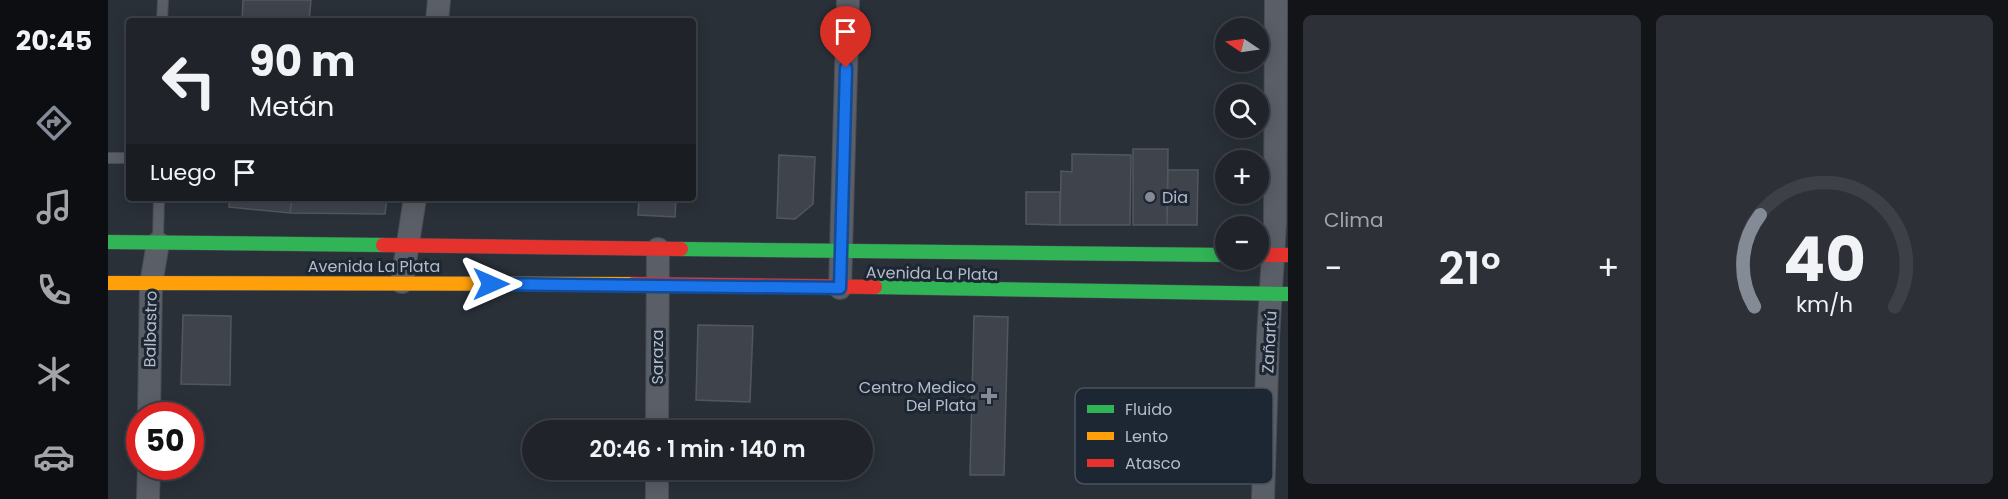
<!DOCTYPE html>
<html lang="es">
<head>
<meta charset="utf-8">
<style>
  :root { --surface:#20242a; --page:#2d3036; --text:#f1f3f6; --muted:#a2a4a8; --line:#3d4147; --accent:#848b96 }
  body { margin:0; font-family:Poppins,sans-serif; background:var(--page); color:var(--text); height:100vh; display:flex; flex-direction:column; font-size:22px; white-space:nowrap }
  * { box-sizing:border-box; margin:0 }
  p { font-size:20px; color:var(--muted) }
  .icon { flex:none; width:33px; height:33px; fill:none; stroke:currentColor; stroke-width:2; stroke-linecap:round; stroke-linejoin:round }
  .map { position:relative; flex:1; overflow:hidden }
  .drawer { display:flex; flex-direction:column; gap:15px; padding:15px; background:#121417; width:720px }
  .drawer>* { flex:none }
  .guide { position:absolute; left:18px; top:18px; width:570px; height:183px; border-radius:6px; box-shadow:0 3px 15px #0003,0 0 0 2px var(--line); background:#20242a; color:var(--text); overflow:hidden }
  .needle { width:39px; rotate:283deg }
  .buttons { position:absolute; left:1107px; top:18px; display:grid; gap:12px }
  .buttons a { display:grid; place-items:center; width:54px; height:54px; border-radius:50%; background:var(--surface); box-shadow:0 3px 15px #0003,0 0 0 2px var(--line); font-size:30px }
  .speed { position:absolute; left:18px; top:402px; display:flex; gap:12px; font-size:30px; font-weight:700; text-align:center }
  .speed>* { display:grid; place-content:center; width:78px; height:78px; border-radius:50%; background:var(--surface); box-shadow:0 3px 15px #0003,0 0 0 2px var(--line); line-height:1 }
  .speed .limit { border:9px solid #d22; background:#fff; color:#111 }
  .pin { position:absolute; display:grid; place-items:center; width:51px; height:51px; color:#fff; margin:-62px -26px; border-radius:50% 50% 50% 0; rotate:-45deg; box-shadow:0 0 6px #0007 }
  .pin .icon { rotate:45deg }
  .me { position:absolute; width:66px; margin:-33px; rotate:90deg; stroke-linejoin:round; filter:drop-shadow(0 0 4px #0008) }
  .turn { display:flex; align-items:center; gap:21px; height:126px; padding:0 24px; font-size:27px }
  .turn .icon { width:78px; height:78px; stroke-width:2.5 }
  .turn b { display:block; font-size:42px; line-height:51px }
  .then { display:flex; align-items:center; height:57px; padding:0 24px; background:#0003; gap:12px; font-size:22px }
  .big { font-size:45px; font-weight:600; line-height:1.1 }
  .drawer .widget { flex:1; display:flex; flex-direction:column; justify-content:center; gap:9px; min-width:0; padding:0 21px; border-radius:9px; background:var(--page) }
  .drawer .dial { align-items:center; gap:0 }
  .dial svg { height:156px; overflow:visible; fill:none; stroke:var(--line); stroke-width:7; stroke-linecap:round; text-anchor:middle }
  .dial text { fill:var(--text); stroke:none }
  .heat { display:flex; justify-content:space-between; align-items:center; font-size:33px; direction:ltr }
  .drawer .tiles { flex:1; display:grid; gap:15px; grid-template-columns:repeat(2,1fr) }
  .trip { position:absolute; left:414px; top:420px; width:351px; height:60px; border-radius:30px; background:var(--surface); box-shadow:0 3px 15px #0003,0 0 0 2px var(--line); font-weight:600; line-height:60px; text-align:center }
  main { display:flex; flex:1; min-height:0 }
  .tabs { display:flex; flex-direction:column; width:108px; justify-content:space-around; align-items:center; background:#0d0e11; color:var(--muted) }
  .tabs .icon { width:42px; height:42px }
  .tabs .selected { color:var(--accent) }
  .tabs b { font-size:27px; color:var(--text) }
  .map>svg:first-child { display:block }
  .building { fill:#3f444c; stroke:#52575f; stroke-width:1.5 }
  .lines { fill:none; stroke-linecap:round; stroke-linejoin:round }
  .lane-casing { stroke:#484c55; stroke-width:12 }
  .street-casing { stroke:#484c55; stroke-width:24 }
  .fast-casing { stroke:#484c55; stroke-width:15 }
  .slow-casing { stroke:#484c55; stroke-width:15 }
  .jam-casing { stroke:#484c55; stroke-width:15 }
  .lane { stroke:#5a5e66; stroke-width:10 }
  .street { stroke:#5a5e66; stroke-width:22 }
  .fast { stroke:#30b455; stroke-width:14 }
  .slow { stroke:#ff9f0a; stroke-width:14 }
  .jam { stroke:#e5322d; stroke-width:14 }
  .route-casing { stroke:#114b97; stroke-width:15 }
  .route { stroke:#1a73e8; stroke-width:10 }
  .poi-dot { fill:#848b96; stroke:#1d2633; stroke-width:2 }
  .labels { text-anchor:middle; stroke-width:6; stroke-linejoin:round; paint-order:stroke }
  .poi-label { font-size:16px; fill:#b4bcc9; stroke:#1d2633; text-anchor:start }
  .street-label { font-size:16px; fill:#b4bcc9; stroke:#1d2633 }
  .key { fill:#1d2633; stroke:#4a5360; stroke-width:1.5 }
  .key-label { font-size:16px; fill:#b4bcc9 }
</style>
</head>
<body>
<main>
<nav class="tabs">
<b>20:45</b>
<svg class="icon selected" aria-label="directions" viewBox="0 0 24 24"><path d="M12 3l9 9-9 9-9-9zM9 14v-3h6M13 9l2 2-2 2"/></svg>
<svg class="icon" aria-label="music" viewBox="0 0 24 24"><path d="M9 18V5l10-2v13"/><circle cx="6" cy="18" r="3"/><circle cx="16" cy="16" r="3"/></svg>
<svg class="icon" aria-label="phone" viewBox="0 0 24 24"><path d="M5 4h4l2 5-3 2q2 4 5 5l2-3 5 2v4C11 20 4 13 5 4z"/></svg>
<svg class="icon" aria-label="climate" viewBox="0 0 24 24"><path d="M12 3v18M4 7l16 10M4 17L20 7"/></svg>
<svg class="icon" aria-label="car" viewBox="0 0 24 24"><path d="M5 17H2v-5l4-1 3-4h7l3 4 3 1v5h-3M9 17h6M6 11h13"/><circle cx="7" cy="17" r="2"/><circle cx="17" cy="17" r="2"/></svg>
</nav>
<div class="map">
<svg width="1180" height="499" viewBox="0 0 1180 499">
  <rect width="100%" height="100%" fill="#2a3038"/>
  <path class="building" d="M135,0h68l-2,21h-67z
    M1025,149h35l-1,76h-34z
    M964,154l59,1 -1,70h-70l1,-54 11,1z
    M671,155l36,2 -2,47 -18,15 -18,-1z
    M1060,170h30l-1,55h-30z
    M918,192h34v33l-34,-1z
    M122,198h62l-2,15 -61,-6z
    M184,198h95l-2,16 -95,-1z
    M531,198h37l-1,19 -37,-2z
    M75,315l48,1 -1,69 -49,-1z
    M866,316l34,1 -4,158h-34z
    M590,325l55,1 -3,76 -54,-2z"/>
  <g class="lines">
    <g class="lane-casing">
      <path id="lane" d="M54,21l1,-21
        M0,158h21
        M50,239l1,-41"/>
    </g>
    <g class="street-casing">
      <path id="street" d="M329,21l2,-21
        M294,282l13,-84
        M732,288l8,-288
        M41,416l2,-132 7,-41
        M549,430l1,-181
        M549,470v29
        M40,499l1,-33
        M1155,499l5,-161 7,-114 1,-224"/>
    </g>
    <g class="fast-casing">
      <path id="fast" d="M0,242l275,3
        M573,249l545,6
        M767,287l413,7"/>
    </g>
    <g class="slow-casing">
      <path id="slow" d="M0,283l525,1"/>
    </g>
    <g class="jam-casing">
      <path id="jam" d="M275,245l298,4
        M1150,255h30
        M525,284l242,3"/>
    </g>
    <use href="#lane" class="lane"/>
    <use href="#street" class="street"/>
    <use href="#fast" class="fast"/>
    <use href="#slow" class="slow"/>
    <use href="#jam" class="jam"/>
  </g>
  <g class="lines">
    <g class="route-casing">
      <path id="route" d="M383,284l349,4 6,-220"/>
    </g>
    <use href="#route" class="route"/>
  </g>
  <g class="poi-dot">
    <circle cx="1042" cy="197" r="6"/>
    <path d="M878 387h6v6h6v6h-6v6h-6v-6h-6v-6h6z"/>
  </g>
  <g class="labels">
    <g class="poi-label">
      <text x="1054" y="203">Dia</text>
      <text x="868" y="393" text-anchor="end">Centro Medico<tspan x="868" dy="18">Del Plata</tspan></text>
    </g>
    <g class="street-label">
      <text x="266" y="272">Avenida La Plata</text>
      <text transform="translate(824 273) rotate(1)" y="6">Avenida La Plata</text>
      <text transform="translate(42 329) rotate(-89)" y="6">Balbastro</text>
      <text transform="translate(1161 342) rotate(-87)" y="6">Zañartú</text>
      <text transform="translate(549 357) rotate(-90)" y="6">Saraza</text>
    </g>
  </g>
  <rect x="967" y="388" width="198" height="96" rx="9" class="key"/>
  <rect x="979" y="405" width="27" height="8" fill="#30b455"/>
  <rect x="979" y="432" width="27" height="8" fill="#ff9f0a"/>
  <rect x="979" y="459" width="27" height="8" fill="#e5322d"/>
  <g class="key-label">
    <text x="1017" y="415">Fluido</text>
    <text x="1017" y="442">Lento</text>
    <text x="1017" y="469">Atasco</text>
  </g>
</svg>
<div class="buttons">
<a><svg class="needle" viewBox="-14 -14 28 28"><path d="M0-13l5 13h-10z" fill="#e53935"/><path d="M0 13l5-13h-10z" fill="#a2a4a8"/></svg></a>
<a><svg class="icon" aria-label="search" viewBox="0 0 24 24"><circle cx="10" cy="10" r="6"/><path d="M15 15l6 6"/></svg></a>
<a>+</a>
<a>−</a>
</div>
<div class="speed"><div class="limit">50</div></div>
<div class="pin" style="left:738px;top:68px;background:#d93025"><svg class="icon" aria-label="arrive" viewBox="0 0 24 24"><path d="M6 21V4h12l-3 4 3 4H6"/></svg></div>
<svg class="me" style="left:383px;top:284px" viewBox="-20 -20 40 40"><path d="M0-17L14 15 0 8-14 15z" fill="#1a73e8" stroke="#fff" stroke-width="4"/></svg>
<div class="trip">20:46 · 1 min · 140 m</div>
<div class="guide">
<div class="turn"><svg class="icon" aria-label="left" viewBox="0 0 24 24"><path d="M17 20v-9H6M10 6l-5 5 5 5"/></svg><div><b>90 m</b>Metán</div></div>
<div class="then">Luego<svg class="icon" aria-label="arrive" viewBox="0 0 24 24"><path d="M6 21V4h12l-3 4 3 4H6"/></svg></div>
</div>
</div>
<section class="drawer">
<div class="tiles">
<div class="widget"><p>Clima</p>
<div class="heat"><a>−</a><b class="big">21°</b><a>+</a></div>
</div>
<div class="widget dial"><svg viewBox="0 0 100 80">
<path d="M14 69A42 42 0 1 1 86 69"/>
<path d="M14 69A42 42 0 0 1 17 22" stroke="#848b96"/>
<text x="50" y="56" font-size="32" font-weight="700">40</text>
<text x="50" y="72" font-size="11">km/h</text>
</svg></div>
</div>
</section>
</main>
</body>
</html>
